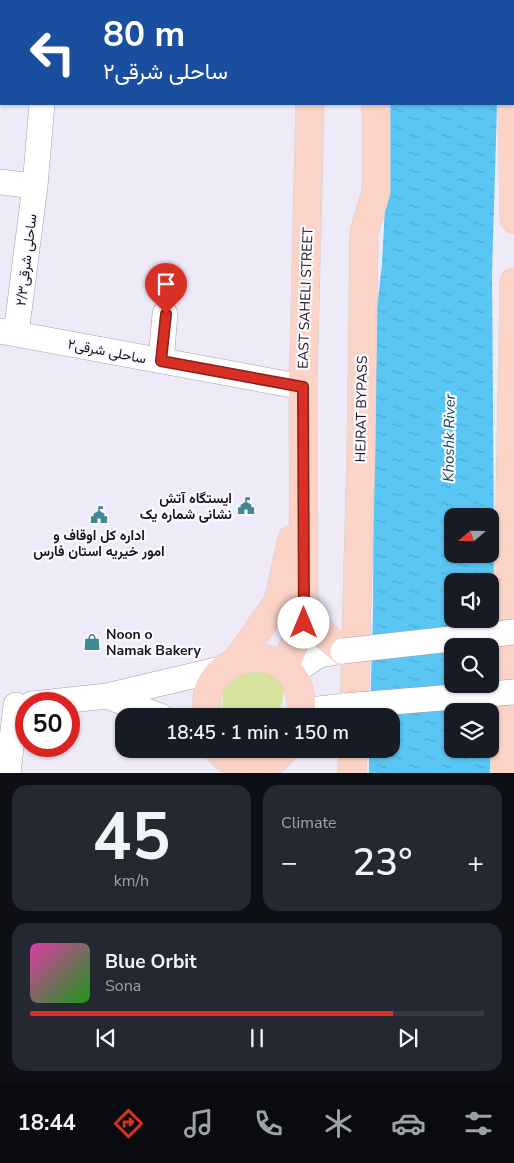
<!DOCTYPE html>
<html lang="en">
<head>
<meta charset="utf-8">
<style>
  :root { --surface:#171b24; --page:#242831; --text:#f1f3f6; --muted:#9ea1a6; --line:#363941; --accent:#d93025 }
  body { margin:0; font-family:"Nunito Sans",Vazirmatn,sans-serif; background:var(--page); color:var(--text); height:100vh; display:flex; flex-direction:column; font-size:19px; white-space:nowrap }
  * { box-sizing:border-box; margin:0 }
  p { font-size:16px; color:var(--muted) }
  .icon { flex:none; width:28px; height:28px; fill:none; stroke:currentColor; stroke-width:2; stroke-linecap:round; stroke-linejoin:round }
  .map { position:relative; height:773px; overflow:hidden }
  .sheet { display:flex; flex-direction:column; gap:12px; padding:12px; background:#0d0f14; flex:1 }
  .sheet>* { flex:none }
  .hud { position:absolute; left:0px; top:0px; width:515px; height:105px; box-shadow:0 1px 4px #0004; background:#1a4fa0; color:#fff; overflow:hidden }
  .needle { width:32px; rotate:250deg }
  .fabs { position:absolute; left:444px; top:508px; display:grid; gap:10px }
  .fabs a { display:grid; place-items:center; width:55px; height:55px; border-radius:10px; background:var(--surface); box-shadow:0 1px 4px #0004; font-size:25px }
  .speed { position:absolute; left:15px; top:692px; display:flex; gap:10px; font-size:25px; font-weight:700; text-align:center }
  .speed>* { display:grid; place-content:center; width:65px; height:65px; border-radius:50%; background:var(--surface); box-shadow:0 1px 4px #0004; line-height:1 }
  .speed .limit { border:8px solid #d22; background:#fff; color:#111 }
  .pin { position:absolute; display:grid; place-items:center; width:42px; height:42px; color:#fff; margin:-51px -21px; border-radius:50% 50% 50% 0; rotate:-45deg; box-shadow:0 0 5px #0007 }
  .pin .icon { rotate:45deg }
  .me { position:absolute; width:55px; margin:-28px; rotate:0deg; stroke-linejoin:round; filter:drop-shadow(0 0 4px #0008) }
  .turn { display:flex; align-items:center; gap:18px; height:105px; padding:0 20px; font-size:22px }
  .turn .icon { width:65px; height:65px; stroke-width:2.5 }
  .turn b { display:block; font-size:35px; line-height:42px }
  .big { font-size:38px; font-weight:600; line-height:1.1 }
  .sheet .tile { flex:1; display:flex; flex-direction:column; justify-content:center; gap:8px; min-width:0; padding:0 18px; border-radius:15px; background:var(--page) }
  .sheet .dial { align-items:center; gap:0 }
  .dial b { font-size:65px; line-height:1 }
  .song { display:flex; align-items:center; gap:15px }
  .cover { width:60px; height:60px; border-radius:8px; background:linear-gradient(135deg,hsl(320 70% 55%),hsl(120 70% 35%)) }
  .played { height:5px; border-radius:2px; background:linear-gradient(90deg,var(--accent) 80%,var(--line) 80%) }
  .keys { display:flex; justify-content:space-around; direction:ltr }
  .heat { display:flex; justify-content:space-between; align-items:center; font-size:28px; direction:ltr }
  .sheet .tiles { flex:1; display:grid; gap:12px; grid-template-columns:1fr 1fr }
  .tile:last-child { grid-column:span 2 }
  .trip { position:absolute; left:115px; top:708px; width:285px; height:50px; border-radius:15px; background:var(--surface); box-shadow:0 1px 4px #0004; font-weight:600; line-height:50px; text-align:center }
  .menu { display:flex; height:80px; justify-content:space-around; align-items:center; background:#090b0e; color:var(--muted) }
  .menu .icon { width:35px; height:35px }
  .menu .on { color:var(--accent) }
  .menu b { font-size:22px; color:var(--text) }
  .map>svg:first-child { display:block }
  .green { fill:#d8e29f }
  .water { fill:url(#water-ripples); fill-rule:evenodd }
  .lines { fill:none; stroke-linecap:round; stroke-linejoin:round }
  .minor-casing { stroke:#a39fab; stroke-width:26 }
  .major-casing { stroke:#d1d0d1; stroke-width:29 }
  .minor { stroke:#fff; stroke-width:25 }
  .major { stroke:#fbd4c7; stroke-width:28 }
  .minor-bridge-casing { stroke:#a39fab; stroke-width:26; stroke-linecap:butt }
  .minor-bridge { stroke:#fff; stroke-width:25 }
  .route-casing { stroke:#8d1f18; stroke-width:12 }
  .route { stroke:#d93025; stroke-width:9 }
  .labels { text-anchor:middle; stroke-width:4.5; stroke-linejoin:round; paint-order:stroke }
  .street-label { font-size:14px; fill:#18161b; stroke:#fbf9ff }
  .poi-label { font-size:14px; font-weight:bold; fill:#18161b; stroke:#fbf9ff; text-anchor:end }
  .water-label { font-size:15px; font-style:italic; fill:#0e3e51; stroke:#fbf9ff }
</style>
</head>
<body>
<div class="map">
<svg width="514" height="773" viewBox="0 0 514 773">
  <defs>
    <pattern id="water-ripples" width="26" height="14" patternUnits="userSpaceOnUse" patternTransform="scale(1.25)"><rect width="26" height="14" fill="#5ac6f4"/><path d="M2 4q2-2 4 0t4 0M15 11q2-2 4 0t4 0" fill="none" stroke="#4ea9d1"/></pattern>
  </defs>
  <rect width="100%" height="100%" fill="#efeaf8"/>
  <path class="green" d="M258,662l27,20 -2,17 -5,17h-55l-1,-3 1,-21 14,-18z"/>
  <path class="water" d="M389,104h108l-5,169 2,271 -4,229h-121v-24h22v-33h-21l3,-105 1,-197 3,-106 5,-44 7,-131zM452,516h38v38h-38zM452,581h38v38h-38zM452,646h38v38h-38zM452,711h38v38h-38z"/>
  <g class="lines">
    <g class="minor-casing">
      <path id="minor" d="M52,1v-1
        M0,12h1
        M0,82h1
        M0,182l35,4
        M0,331l303,56
        M16,334l19,-148 7,-82
        M161,361l4,-47
        M291,674l28,-19 24,-4
        M107,696l53,20
        M32,704l75,-8 118,-28
        M301,711l44,-5
        M8,773l8,-68"/>
    </g>
    <g class="major-casing">
      <path id="major" d="M371,0v1
        M322,1v-1
        M512,1v-1
        M512,104l2,115
        M304,600l13,29 26,22
        M237,660l41,-58 14,-63
        M284,668l20,-45 -1,-236 7,-283
        M206,716c0,-8 0,-19 3,-27 16,-40 76,-43 90,0 2,9 3,18 1,27
        M354,716l7,-267 3,-217 12,-40v-88
        M218,749c6,12 32,20 45,17 7,-1 18,-12 21,-17
        M352,773l1,-24
        M505,773l9,-491"/>
    </g>
    <use href="#minor" class="minor"/>
    <use href="#major" class="major"/>
    <g class="minor-bridge-casing">
      <path id="minor-bridge" d="M343,651l171,-19
        M345,706l169,-14"/>
    </g>
    <use href="#minor-bridge" class="minor-bridge"/>
  </g>
  <g class="lines">
    <g class="route-casing">
      <path id="route" d="M166,314l-5,47 142,26 1,236"/>
    </g>
    <use href="#route" class="route"/>
  </g>
  <defs>
    <g id="civic-bare" transform="scale(1.35)"><path d="M-.6-6.5H3V-4.5H.6V-3L4-1V1h2V6H-6V1h2V-1L-.6-3ZM-1.2 2.5V6h2.4V2.5Z" fill="#41888f" stroke="#fbf9ff" stroke-width="2.5" paint-order="stroke"/></g>
    <g id="shop-bare" transform="scale(1.35)"><path d="M-5-2.5h2.3a2.7 3.5 0 0 1 5.4 0H5L5.5 6h-11ZM-1.5-2.5h3a1.5 2.3 0 0 0-3 0Z" fill="#41888f" stroke="#fbf9ff" stroke-width="2.5" paint-order="stroke"/></g>
  </defs>
  <g fill-rule="evenodd">
    <use href="#civic-bare" x="246" y="506"/>
    <use href="#civic-bare" x="99" y="515"/>
    <use href="#shop-bare" x="92" y="642"/>
  </g>
  <g class="labels">
    <g class="street-label">
      <text transform="translate(26 260) rotate(-83)" y="5">ساحلی شرقی۲/۳</text>
      <text transform="translate(305 298) rotate(-88)" y="5">EAST SAHELI STREET</text>
      <text transform="translate(107 351) rotate(11)" y="5">ساحلی شرقی۲</text>
      <text transform="translate(361 409) rotate(-89)" y="5">HEJRAT BYPASS</text>
    </g>
    <g class="poi-label">
      <text x="232" y="503">ایستگاه آتش<tspan x="232" dy="16">نشانی شماره یک</tspan></text>
      <text x="99" y="540" text-anchor="middle">اداره کل اوقاف و<tspan x="99" dy="16">امور خیریه استان فارس</tspan></text>
      <text x="106" y="639" text-anchor="start">Noon o<tspan x="106" dy="16">Namak Bakery</tspan></text>
    </g>
    <g class="water-label">
      <text transform="translate(449 438) rotate(-89)" y="5">Khoshk River</text>
    </g>
  </g>
</svg>
<div class="fabs">
<a><svg class="needle" viewBox="-14 -14 28 28"><path d="M0-13l5 13h-10z" fill="#e53935"/><path d="M0 13l5-13h-10z" fill="#9ea1a6"/></svg></a>
<a><svg class="icon" aria-label="sound" viewBox="0 0 24 24"><path d="M4 9h4l5-4v14l-5-4H4zM17 9q2 3 0 6"/></svg></a>
<a><svg class="icon" aria-label="search" viewBox="0 0 24 24"><circle cx="10" cy="10" r="6"/><path d="M15 15l6 6"/></svg></a>
<a><svg class="icon" aria-label="layers" viewBox="0 0 24 24"><path d="M12 4l9 5-9 5-9-5zM3 14l9 5 9-5"/></svg></a>
</div>
<div class="speed"><div class="limit">50</div></div>
<div class="pin" style="left:166px;top:314px;background:#d93025"><svg class="icon" aria-label="arrive" viewBox="0 0 24 24"><path d="M6 21V4h12l-3 4 3 4H6"/></svg></div>
<svg class="me" style="left:304px;top:623px" viewBox="-20 -20 40 40"><circle r="19" fill="#fff"/><path d="M0-13L10 11 0 6-10 11z" fill="#d93025"/></svg>
<div class="trip">18:45 · 1 min · 150 m</div>
<div class="hud">
<div class="turn"><svg class="icon" aria-label="left" viewBox="0 0 24 24"><path d="M17 20v-9H6M10 6l-5 5 5 5"/></svg><div><b>80 m</b>ساحلی شرقی۲</div></div>
</div>
</div>
<section class="sheet">
<div class="tiles">
<div class="tile dial"><b>45</b><p>km/h</p></div>
<div class="tile"><p>Climate</p>
<div class="heat"><a>−</a><b class="big">23°</b><a>+</a></div>
</div>
<div class="tile">
<div class="song"><i class="cover"></i><div><b>Blue Orbit</b><p>Sona</p></div></div>
<div class="played"></div>
<div class="keys"><svg class="icon" aria-label="previous" viewBox="0 0 24 24"><path d="M18 5L8 12l10 7zM5 5v14"/></svg><svg class="icon" aria-label="pause" viewBox="0 0 24 24"><path d="M8 5v14M16 5v14"/></svg><svg class="icon" aria-label="next" viewBox="0 0 24 24"><path d="M6 5l10 7-10 7zM19 5v14"/></svg></div>
</div>
</div>
</section>
<nav class="menu">
<b>18:44</b>
<svg class="icon on" aria-label="directions" viewBox="0 0 24 24"><path d="M12 3l9 9-9 9-9-9zM9 14v-3h6M13 9l2 2-2 2"/></svg>
<svg class="icon" aria-label="music" viewBox="0 0 24 24"><path d="M9 18V5l10-2v13"/><circle cx="6" cy="18" r="3"/><circle cx="16" cy="16" r="3"/></svg>
<svg class="icon" aria-label="phone" viewBox="0 0 24 24"><path d="M5 4h4l2 5-3 2q2 4 5 5l2-3 5 2v4C11 20 4 13 5 4z"/></svg>
<svg class="icon" aria-label="climate" viewBox="0 0 24 24"><path d="M12 3v18M4 7l16 10M4 17L20 7"/></svg>
<svg class="icon" aria-label="car" viewBox="0 0 24 24"><path d="M5 17H2v-5l4-1 3-4h7l3 4 3 1v5h-3M9 17h6M6 11h13"/><circle cx="7" cy="17" r="2"/><circle cx="17" cy="17" r="2"/></svg>
<svg class="icon" aria-label="filters" viewBox="0 0 24 24"><path d="M4 7h16M4 17h16"/><circle cx="9" cy="7" r="2"/><circle cx="15" cy="17" r="2"/></svg>
</nav>
</body>
</html>
